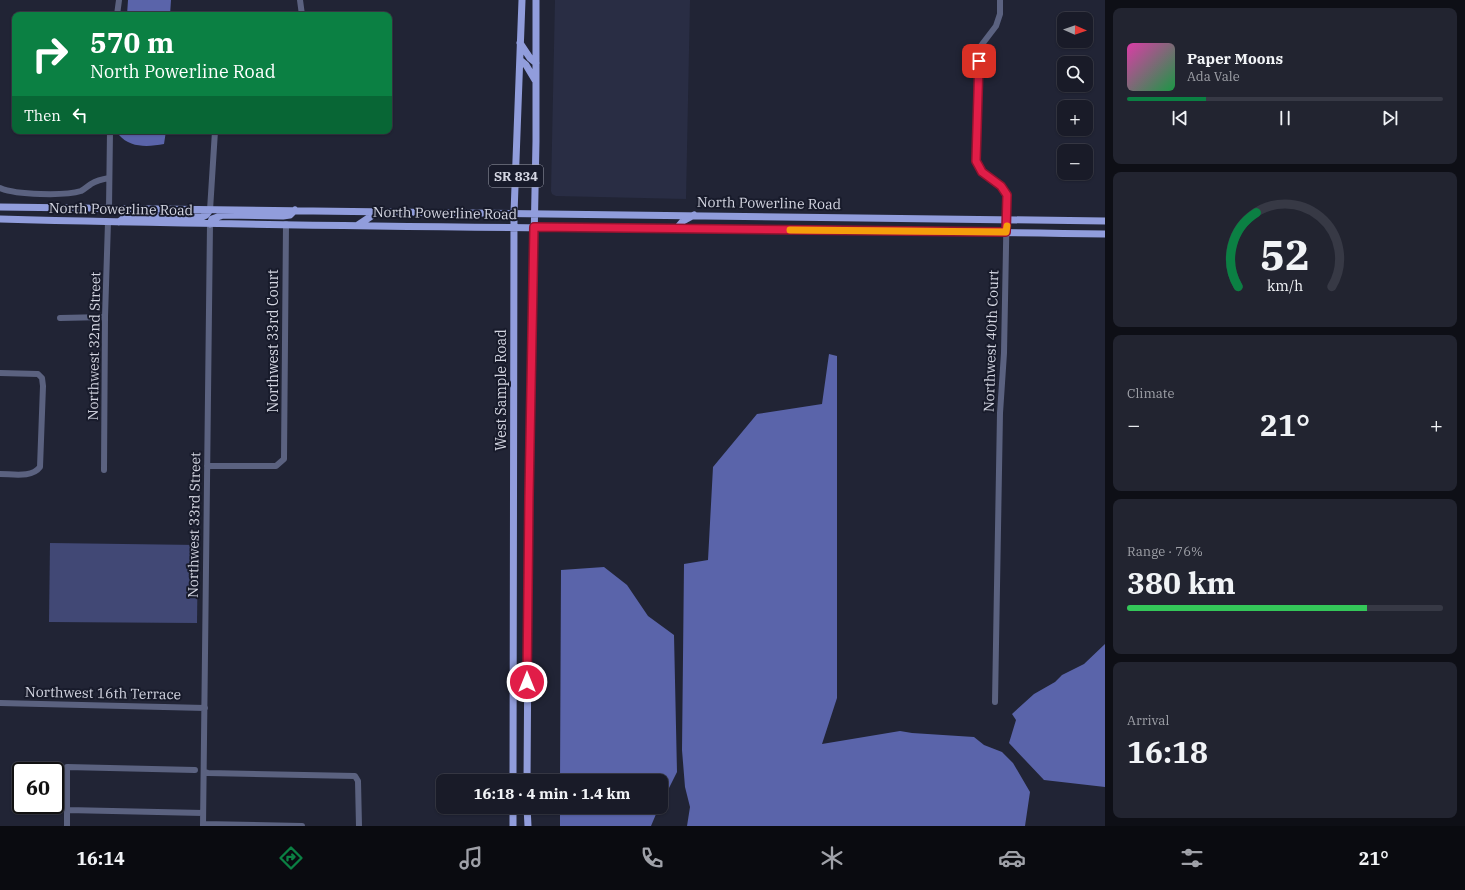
<!DOCTYPE html>
<html lang="en">
<head>
<meta charset="utf-8">
<style>
  :root { --surface:#191b28; --page:#222430; --text:#f1f3f6; --muted:#9fa1a8; --line:#373945; --accent:#0b8043 }
  body { margin:0; font-family:"IBM Plex Serif",serif; background:var(--page); color:var(--text); height:100vh; display:flex; flex-direction:column; font-size:15px; white-space:nowrap }
  * { box-sizing:border-box; margin:0 }
  p { font-size:13px; color:var(--muted) }
  .icon { flex:none; width:22px; height:22px; fill:none; stroke:currentColor; stroke-width:2; stroke-linecap:round; stroke-linejoin:round }
  .map { position:relative; flex:1; overflow:hidden }
  .drawer { display:flex; flex-direction:column; gap:8px; padding:8px; background:#0e0f16; width:360px }
  .drawer>* { flex:none }
  .hud { position:absolute; left:12px; top:12px; width:380px; height:122px; border-radius:8px; box-shadow:0 1px 3px #0004,0 0 0 1px var(--line); background:#0b8043; color:#fff; overflow:hidden }
  .needle { width:26px; rotate:92deg }
  .fabs { position:absolute; left:1057px; top:12px; display:grid; gap:8px }
  .fabs a { display:grid; place-items:center; width:36px; height:36px; border-radius:8px; background:var(--surface); box-shadow:0 1px 3px #0004,0 0 0 1px var(--line); font-size:20px }
  .speed { position:absolute; left:12px; top:762px; display:flex; gap:8px; font-size:20px; font-weight:700; text-align:center }
  .speed>* { display:grid; place-content:center; width:52px; height:52px; border-radius:50%; background:var(--surface); box-shadow:0 1px 3px #0004,0 0 0 1px var(--line); line-height:1 }
  .speed .limit { border:2px solid #111; border-radius:6px; background:#fff; color:#111 }
  .pin { position:absolute; display:grid; place-items:center; width:34px; height:34px; color:#fff; margin:-17px; border-radius:8px; box-shadow:0 2px 6px #0006 }
  .me { position:absolute; width:44px; margin:-22px; rotate:0deg; stroke-linejoin:round; filter:drop-shadow(0 0 3px #0008) }
  .turn { display:flex; align-items:center; gap:14px; height:84px; padding:0 12px; font-size:18px }
  .turn .icon { width:52px; height:52px; stroke-width:2.5 }
  .turn b { display:block; font-size:28px; line-height:34px }
  .then { display:flex; align-items:center; height:38px; padding:0 12px; background:#0003; gap:8px; font-size:15px }
  .big { font-size:30px; font-weight:800; line-height:1.1 }
  .drawer .tile { flex:1; display:flex; flex-direction:column; justify-content:center; gap:6px; min-width:0; padding:0 14px; border-radius:8px; background:var(--page) }
  .drawer .dial { align-items:center; gap:0 }
  .dial svg { height:104px; overflow:visible; fill:none; stroke:var(--line); stroke-width:7; stroke-linecap:round; text-anchor:middle }
  .dial text { fill:var(--text); stroke:none }
  .song { display:flex; align-items:center; gap:12px }
  .cover { width:48px; height:48px; border-radius:6px; background:linear-gradient(135deg,hsl(320 70% 55%),hsl(140 70% 35%)) }
  .played { height:4px; border-radius:2px; background:linear-gradient(90deg,var(--accent) 25%,var(--line) 25%) }
  .keys { display:flex; justify-content:space-around; direction:ltr }
  .heat { display:flex; justify-content:space-between; align-items:center; font-size:22px; direction:ltr }
  .charge { height:6px; border-radius:3px; background:linear-gradient(90deg,#34c759 76%,var(--line) 0) }
  .trip { position:absolute; left:436px; top:774px; width:232px; height:40px; border-radius:8px; background:var(--surface); box-shadow:0 1px 3px #0004,0 0 0 1px var(--line); font-weight:800; line-height:40px; text-align:center }
  .menu { display:flex; height:64px; justify-content:space-around; align-items:center; background:#0a0b10; color:var(--muted) }
  .menu .icon { width:28px; height:28px }
  .menu .on { color:var(--accent) }
  .menu b { font-size:18px; color:var(--text) }
  main { display:flex; flex:1; min-height:0 }
  .map>svg:first-child { display:block }
  .built { fill:#292d44 }
  .green { fill:#414875 }
  .water { fill:#5a64aa }
  .lines { fill:none; stroke-linecap:round; stroke-linejoin:round }
  .minor { stroke:#5b6280; stroke-width:6 }
  .major { stroke:#919ddc; stroke-width:7 }
  .route-casing { stroke:#92132f; stroke-width:10 }
  .route { stroke:#e11d48; stroke-width:7 }
  .slow { stroke:#f59e0b; stroke-width:7 }
  .labels { text-anchor:middle; stroke-width:4; stroke-linejoin:round; paint-order:stroke }
  .shield { fill:#181b2b; stroke:#9c9eab; stroke-width:1 }
  .shield-label { font-size:13px; font-weight:bold; fill:#d4d6e2 }
  .street-label { font-size:14px; fill:#d4d6e2; stroke:#181b2b }
</style>
</head>
<body>
<main>
<div class="map">
<svg width="1105" height="826" viewBox="0 0 1105 826">
  <rect width="100%" height="100%" fill="#212435"/>
  <path class="built" d="M555,0h135l-4,199 -130,-3 -4,-2 -1,-3z"/>
  <path class="green" d="M50,543l148,2 -1,78 -148,-1z"/>
  <path class="water" d="M128,0h43l-1,15h-43z
    M119,131h47l-2,13c-16,3 -34,4 -45,-9z
    M829,354l8,2v342l-15,46 78,-13 12,2 62,4 10,8 18,7 11,11 17,29 -5,34h-338l3,-19 -5,-20 -3,-37 2,-186 24,-4 5,-93 44,-53 65,-10z
    M604,567l23,18 21,31 26,19 3,137 -16,32v-23h-101l1,-211z
    M1105,644v143l-61,-7 -35,-37 7,-23 -4,-6 22,-20 21,-12 7,-7 22,-11z
    M560,807h99l-8,19h-91z"/>
  <g class="lines">
    <path class="minor" d="M300,0l2,15
      M117,15l2,-15
      M0,188c16,7 65,8 81,3 4,-2 7,-5 10,-7 5,-3 12,-5 18,-6
      M109,208l1,-77
      M210,210l5,-79
      M60,318l45,-1
      M0,373l38,1 4,4 1,8 -3,81c-8,11 -27,7 -40,7
      M207,466h69l8,-7 2,-235
      M104,470l1,-153 3,-95
      M995,702l5,-289 4,-60 3,-158 -6,-9 -19,-14 -6,-11v-14l4,-100 16,-21 4,-12v-14
      M0,703l205,5
      M204,772l4,1 147,3 3,5 1,45
      M67,810l136,3
      M203,824l99,2
      M67,826v-59l128,3
      M203,826l7,-602"/>
    <path class="major" d="M520,43l10,15 6,5
      M520,60l6,5 9,15
      M0,207l1105,14
      M0,219c368,10 737,9 1105,15
      M119,222l5,-4 10,-2 68,1 4,-2 4,-5
      M210,224l2,-5 11,-4 60,1 7,-1 5,-5
      M358,225l12,-8 7,-6
      M677,228l6,-7 11,-6
      M513,781l1,-568 8,-213
      M527,781l2,-285 7,-355v-141
      M527,807l1,19
      M513,826v-19"/>
  </g>
  <g class="lines">
    <g class="route-casing">
      <path id="route" d="M527,682l2,-186 5,-269 472,5 1,-37 -6,-9 -19,-14 -6,-11 3,-100"/>
    </g>
    <use href="#route" class="route"/>
    <path class="slow" d="M790,230l216,2 1,-6"/>
  </g>
  <g class="labels">
    <rect class="shield" x="489" y="165" width="54" height="22" rx="3"/>
    <g class="shield-label">
      <text x="516" y="181">SR 834</text>
    </g>
    <g class="street-label">
      <text transform="translate(769 203) rotate(1)" y="5">North Powerline Road</text>
      <text transform="translate(121 209) rotate(1)" y="5">North Powerline Road</text>
      <text transform="translate(445 213) rotate(1)" y="5">North Powerline Road</text>
      <text transform="translate(273 341) rotate(-90)" y="5">Northwest 33rd Court</text>
      <text transform="translate(991 341) rotate(-88)" y="5">Northwest 40th Court</text>
      <text transform="translate(94 346) rotate(-89)" y="5">Northwest 32nd Street</text>
      <text transform="translate(501 390) rotate(-90)" y="5">West Sample Road</text>
      <text transform="translate(194 525) rotate(-89)" y="5">Northwest 33rd Street</text>
      <text transform="translate(103 693) rotate(1)" y="5">Northwest 16th Terrace</text>
    </g>
  </g>
</svg>
<div class="fabs">
<a><svg class="needle" viewBox="-14 -14 28 28"><path d="M0-13l5 13h-10z" fill="#e53935"/><path d="M0 13l5-13h-10z" fill="#9fa1a8"/></svg></a>
<a><svg class="icon" aria-label="search" viewBox="0 0 24 24"><circle cx="10" cy="10" r="6"/><path d="M15 15l6 6"/></svg></a>
<a>+</a>
<a>−</a>
</div>
<div class="speed"><div class="limit">60</div></div>
<div class="pin" style="left:979px;top:61px;background:#d93025"><svg class="icon" aria-label="arrive" viewBox="0 0 24 24"><path d="M6 21V4h12l-3 4 3 4H6"/></svg></div>
<svg class="me" style="left:527px;top:682px" viewBox="-20 -20 40 40"><circle r="17" fill="#e11d48" stroke="#fff" stroke-width="3"/><path d="M0-11L8 9 0 5-8 9z" fill="#fff"/></svg>
<div class="trip">16:18 · 4 min · 1.4 km</div>
<div class="hud">
<div class="turn"><svg class="icon" aria-label="right" viewBox="0 0 24 24"><path d="M7 20v-9h11M14 6l5 5-5 5"/></svg><div><b>570 m</b>North Powerline Road</div></div>
<div class="then">Then<svg class="icon" aria-label="left" viewBox="0 0 24 24"><path d="M17 20v-9H6M10 6l-5 5 5 5"/></svg></div>
</div>
</div>
<section class="drawer">
<div class="tile">
<div class="song"><i class="cover"></i><div><b>Paper Moons</b><p>Ada Vale</p></div></div>
<div class="played"></div>
<div class="keys"><svg class="icon" aria-label="previous" viewBox="0 0 24 24"><path d="M18 5L8 12l10 7zM5 5v14"/></svg><svg class="icon" aria-label="pause" viewBox="0 0 24 24"><path d="M8 5v14M16 5v14"/></svg><svg class="icon" aria-label="next" viewBox="0 0 24 24"><path d="M6 5l10 7-10 7zM19 5v14"/></svg></div>
</div>
<div class="tile dial"><svg viewBox="0 0 100 80">
<path d="M14 69A42 42 0 1 1 86 69"/>
<path d="M14 69A42 42 0 0 1 28 12" stroke="#0b8043"/>
<text x="50" y="56" font-size="32" font-weight="700">52</text>
<text x="50" y="72" font-size="11">km/h</text>
</svg></div>
<div class="tile"><p>Climate</p>
<div class="heat"><a>−</a><b class="big">21°</b><a>+</a></div>
</div>
<div class="tile"><p>Range · 76%</p><b class="big">380 km</b><div class="charge"></div></div>
<div class="tile"><p>Arrival</p><b class="big">16:18</b></div>
</section>
</main>
<nav class="menu">
<b>16:14</b>
<svg class="icon on" aria-label="directions" viewBox="0 0 24 24"><path d="M12 3l9 9-9 9-9-9zM9 14v-3h6M13 9l2 2-2 2"/></svg>
<svg class="icon" aria-label="music" viewBox="0 0 24 24"><path d="M9 18V5l10-2v13"/><circle cx="6" cy="18" r="3"/><circle cx="16" cy="16" r="3"/></svg>
<svg class="icon" aria-label="phone" viewBox="0 0 24 24"><path d="M5 4h4l2 5-3 2q2 4 5 5l2-3 5 2v4C11 20 4 13 5 4z"/></svg>
<svg class="icon" aria-label="climate" viewBox="0 0 24 24"><path d="M12 3v18M4 7l16 10M4 17L20 7"/></svg>
<svg class="icon" aria-label="car" viewBox="0 0 24 24"><path d="M5 17H2v-5l4-1 3-4h7l3 4 3 1v5h-3M9 17h6M6 11h13"/><circle cx="7" cy="17" r="2"/><circle cx="17" cy="17" r="2"/></svg>
<svg class="icon" aria-label="filters" viewBox="0 0 24 24"><path d="M4 7h16M4 17h16"/><circle cx="9" cy="7" r="2"/><circle cx="15" cy="17" r="2"/></svg>
<b>21°</b>
</nav>
</body>
</html>
